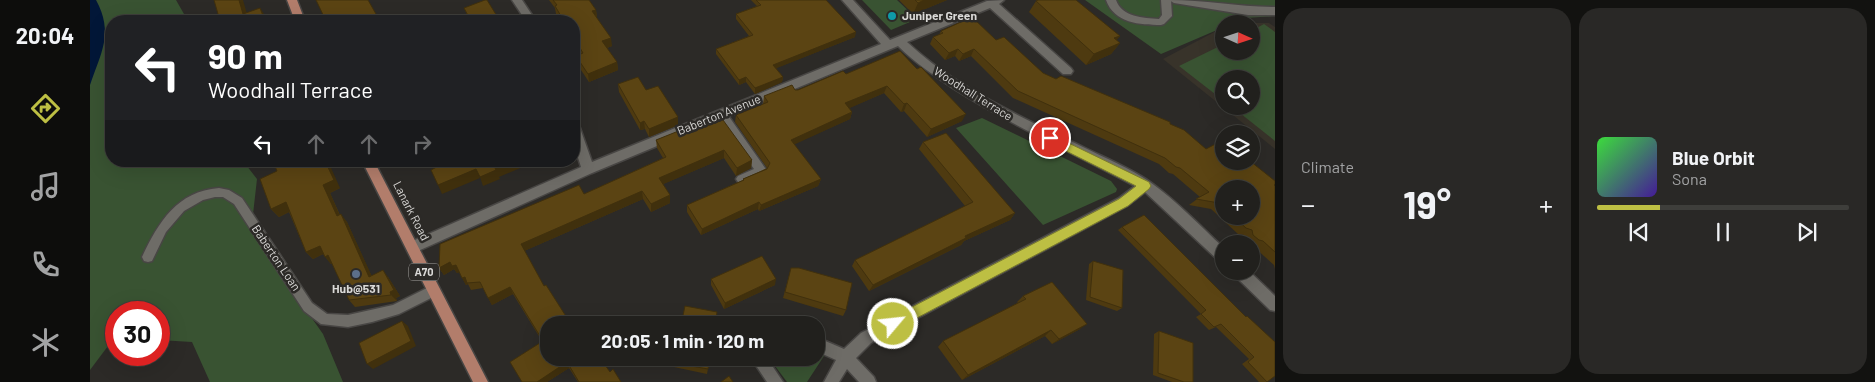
<!DOCTYPE html>
<html lang="en">
<head>
<meta charset="utf-8">
<style>
  :root { --surface:#21201d; --page:#292826; --text:#f1f3f6; --muted:#a2a3a4; --line:#3e3e3b; --accent:#bdbf43 }
  body { margin:0; font-family:Barlow,sans-serif; background:var(--page); color:var(--text); height:100vh; display:flex; flex-direction:column; font-size:19px; white-space:nowrap }
  * { box-sizing:border-box; margin:0 }
  p { font-size:16px; color:var(--muted) }
  .icon { flex:none; width:28px; height:28px; fill:none; stroke:currentColor; stroke-width:2; stroke-linecap:round; stroke-linejoin:round }
  .map { position:relative; flex:1; overflow:hidden }
  .details { display:flex; flex-direction:column; gap:8px; padding:8px; background:#121210; width:600px }
  .details>* { flex:none }
  .top-card { position:absolute; left:15px; top:15px; width:475px; height:152px; border-radius:20px; box-shadow:0 5px 20px #0002,0 0 0 1px var(--line); background:#202124; color:#fff; overflow:hidden }
  .needle { width:32px; rotate:93deg }
  .buttons { position:absolute; left:1125px; top:15px; display:grid; gap:10px }
  .buttons a { display:grid; place-items:center; width:45px; height:45px; border-radius:50%; background:var(--surface); box-shadow:0 5px 20px #0002,0 0 0 1px var(--line); font-size:25px }
  .speed { position:absolute; left:15px; top:301px; display:flex; gap:10px; font-size:25px; font-weight:700; text-align:center }
  .speed>* { display:grid; place-content:center; width:65px; height:65px; border-radius:50%; background:var(--surface); box-shadow:0 5px 20px #0002,0 0 0 1px var(--line); line-height:1 }
  .speed .limit { border:8px solid #d22; background:#fff; color:#111 }
  .pin { position:absolute; display:grid; place-items:center; width:42px; height:42px; color:#fff; margin:-21px; border:2px solid #fff; border-radius:50%; box-shadow:0 1px 5px #0007 }
  .me { position:absolute; width:55px; margin:-28px; rotate:62deg; stroke-linejoin:round; filter:drop-shadow(0 0 4px #0008) }
  .turn { display:flex; align-items:center; gap:18px; height:105px; padding:0 20px; font-size:22px }
  .turn .icon { width:65px; height:65px; stroke-width:2.5 }
  .turn b { display:block; font-size:35px; line-height:42px }
  .lanes { display:flex; align-items:center; height:48px; padding:0 20px; background:#0003; justify-content:center; gap:25px; direction:ltr }
  .lanes .off { opacity:.35 }
  .big { font-size:38px; font-weight:700; line-height:1.1 }
  .details .tile { flex:1; display:flex; flex-direction:column; justify-content:center; gap:8px; min-width:0; padding:0 18px; border-radius:20px; background:var(--page) }
  .song { display:flex; align-items:center; gap:15px }
  .cover { width:60px; height:60px; border-radius:8px; background:linear-gradient(135deg,hsl(120 70% 55%),hsl(260 70% 35%)) }
  .played { height:5px; border-radius:2px; background:linear-gradient(90deg,var(--accent) 25%,var(--line) 25%) }
  .keys { display:flex; justify-content:space-around; direction:ltr }
  .heat { display:flex; justify-content:space-between; align-items:center; font-size:28px; direction:ltr }
  .details .tiles { flex:1; display:grid; gap:8px; grid-template-columns:repeat(2,1fr) }
  .trip { position:absolute; left:450px; top:316px; width:285px; height:50px; border-radius:20px; background:var(--surface); box-shadow:0 5px 20px #0002,0 0 0 1px var(--line); font-weight:700; line-height:50px; text-align:center }
  main { display:flex; flex:1; min-height:0 }
  .menu { display:flex; flex-direction:column; width:90px; justify-content:space-around; align-items:center; background:#0d0d0c; color:var(--muted) }
  .menu .icon { width:35px; height:35px }
  .menu .current { color:var(--accent) }
  .menu b { font-size:22px; color:var(--text) }
  .map>svg:first-child { display:block }
  .built { fill:#38332a; fill-rule:evenodd }
  .green { fill:#395332 }
  .water { fill:#021738 }
  .lines { fill:none; stroke-linecap:round; stroke-linejoin:round }
  .service-casing { stroke:#484644; stroke-width:3 }
  .minor-casing { stroke:#484644; stroke-width:3 }
  .primary-casing { stroke:#484644; stroke-width:3 }
  .service { fill:#6e6c67; fill-rule:evenodd }
  .minor { fill:#6e6c67; fill-rule:evenodd }
  .primary { fill:#b27d6b; fill-rule:evenodd }
  .wall { fill:#4e3a10; fill-rule:evenodd }
  .shaded-wall { fill:#40300d }
  .building { fill:#5b4413; stroke:#40300d }
  .route { fill:#bdbf43; stroke:#7b7c2c }
  .culture-dot { fill:#0f9aa8; stroke:#2c2a27; stroke-width:2 }
  .service-dot { fill:#5c6f8a; stroke:#2c2a27; stroke-width:2 }
  .labels { text-anchor:middle; stroke-width:5; stroke-linejoin:round; paint-order:stroke }
  .shield { fill:#2c2a27; stroke:#a6a4a2; stroke-width:1 }
  .shield-label { font-size:11px; font-weight:bold; fill:#dad9d7 }
  .poi-label { font-size:12px; font-weight:bold; fill:#dad9d7; stroke:#2c2a27; text-anchor:start }
  .street-label { font-size:12px; fill:#dad9d7; stroke:#2c2a27 }
</style>
</head>
<body>
<main>
<nav class="menu">
<b>20:04</b>
<svg class="icon current" aria-label="directions" viewBox="0 0 24 24"><path d="M12 3l9 9-9 9-9-9zM9 14v-3h6M13 9l2 2-2 2"/></svg>
<svg class="icon" aria-label="music" viewBox="0 0 24 24"><path d="M9 18V5l10-2v13"/><circle cx="6" cy="18" r="3"/><circle cx="16" cy="16" r="3"/></svg>
<svg class="icon" aria-label="phone" viewBox="0 0 24 24"><path d="M5 4h4l2 5-3 2q2 4 5 5l2-3 5 2v4C11 20 4 13 5 4z"/></svg>
<svg class="icon" aria-label="climate" viewBox="0 0 24 24"><path d="M12 3v18M4 7l16 10M4 17L20 7"/></svg>
</nav>
<div class="map">
<svg width="1185" height="382" viewBox="0 0 1185 382">
  <rect width="100%" height="100%" fill="#2c2a27"/>
  <path class="built" d="M1142,23h37l6,4v122l-112,-90 61,-32v24h27v-27h-21zM1134,79h27v27h-27z"/>
  <path class="green" d="M0,0h86l12,21h-77v140h132l14,18 -6,53 72,102 20,48h-133l-18,-40 -33,-2v-28h-43v26h-2l-24,32z
    M772,0h35l20,19 -26,11z
    M995,0h190v16l-30,2 -13,6h-8v3l-63,27z
    M1174,24l11,8v109l-44,-35h20v-27h-27v22l-45,-35 45,-22v7h27v-20z
    M892,118l129,63 6,8 -1,3 -73,33 -87,-97z
    M726,354l8,2 -17,26h-20l-18,-24h47z"/>
  <path class="water" d="M0,0h6c18,33 5,53 -6,85z"/>
  <g class="lines">
    <g class="service-casing">
      <path id="service" d="M1016,0h10c6,17 27,18 43,19l3,-4 -1,-15h10l1,16 -8,8 -3,1c-21,0 -47,-2 -55,-25z
        M631,110l4,1 40,57 2,3 -2,3 -23,10 -4,-2 -2,-3 2,-3 16,-7 -37,-52 -1,-3z
        M129,188l10,2 13,8 70,105 15,11 21,1 45,-10 40,-20 4,2 2,4 -2,4 -38,19 -27,8 -24,5 -27,-3 -17,-13 -70,-107 -11,-7h-8l-12,3 -19,11 -18,21 -14,29 -4,1 -4,-1 -2,-4c16,-34 35,-66 77,-69z"/>
    </g>
    <g class="minor-casing">
      <path id="minor" d="M422,0h10l14,21h-10z
        M752,0h11l37,40 97,-39 17,-1 -5,4 72,64 2,3 -2,3h-8l-73,-66 -83,34c49,46 116,76 176,105 22,11 47,21 67,35 27,19 50,44 74,66v15l-5,-2 -74,-69 -18,14 -256,137 -15,15 18,19 2,5h-17l-12,-13 -8,13h-15l12,-22 -20,-9v-14l28,12 17,-16 258,-135 16,-12c-60,-32 -122,-60 -179,-96 -20,-13 -41,-27 -58,-44l-306,127 -174,78 -5,2 -5,-2 -2,-4 2,-4 173,-76 -7,-22v-22l4,2 2,3 12,34 289,-118z
        M1079,0c36,0 70,7 106,7v8h-27l-74,-12z
        M1142,271h17l26,25v15l-5,-1 -36,-35z
        M661,358h16l16,24h-16z"/>
    </g>
    <g class="primary-casing">
      <path id="primary" d="M197,0h10l8,21h-10z
        M272,161h12l114,221h-15z"/>
    </g>
    <use href="#service" class="service"/>
    <use href="#minor" class="minor"/>
    <use href="#primary" class="primary"/>
  </g>
  <path class="wall" d="M459,0h40l7,10 1,8 15,28 -5,2 10,14 1,8 -29,12 -12,-18 -1,-8 4,-2 -6,-10v-23h-13l-5,-7 -1,-6z
    M661,0h75l29,37 -79,31 7,9 -1,5 -27,12 -9,-12 -7,3 -23,-31v-5l33,-13 -13,-17v-5l21,-8z
    M809,0h48l-34,14z
    M946,1l84,35 -4,4 4,3 -9,11 -25,11 -57,-53z
    M374,8l36,13h-30z
    M851,31l55,9 47,33 13,6 114,45 36,25 68,36 1,1v83l-1,-4 -20,-18 -3,-1v-2h-3l-3,-3 -1,-6 -6,-1 -27,-25 -22,-4 11,-8 -27,-23 -4,-1 -10,-9 -146,-66 -42,-42 -12,5 -4,-5 -10,4 -15,-16 3,-7 6,-2zM1134,189l27,27h-27z
    M810,51l62,70 -35,16 -23,-26 -3,1 -17,-19 -35,15 3,4 -2,7 -56,25 27,35 -3,7 -59,25 -1,-2 -57,26 -14,-23v-7l56,-25v-1l24,-11 -32,-46 1,-7 27,-11 1,-8 34,-6 48,-16z
    M528,84l28,6 32,35 -29,12 -4,-8 -5,1 -21,-38z
    M599,133l63,27 -1,8 -15,8 -12,-18 -61,26 7,11v8l-19,9 -8,-13 -119,52 20,35 25,35 41,51 11,10h-43l-9,-14 -22,14h-25l20,-41 -29,-47 -21,11 -9,-17 -12,2 -3,-6 -2,1 -7,-13 -2,1 -3,-4 -10,6 -5,-7 145,-74 79,-36 -6,-10 -1,-8z
    M833,142l92,71 -5,7 -46,21 -3,4 -92,46 -17,-25 3,-6 110,-54 -46,-57z
    M187,171l63,17 -10,5 10,22 7,7 24,53 17,2 12,19 -4,2 1,3 -42,6 -6,-7 -17,-37 -1,1 -8,-10 -10,5 -7,-7 -17,-40 -10,5 -8,-8z
    M1032,227l124,90 21,65h-8l-17,-18 7,-5 -33,-32 -7,3 -13,-13 5,-3 -83,-84z
    M1003,261l29,47 -5,3 -31,-11 3,-36z
    M701,268l55,42 -3,6 -60,-18z
    M621,279l64,6 -51,24 -13,-24z
    M933,296l57,33 -28,15 -7,-8 -83,44 -24,-33 5,-6 75,-38 -1,-1z
    M1069,331l34,51h-21l-19,-7 1,-41z
    M620,358l-3,16 -33,-7v-4z"/>
  <path class="shaded-wall" d="M149,0h4l6,21 -6,-7z
    M834,0h23l-34,14 5,-11z
    M170,8l6,9 2,4h-3z
    M506,10l1,8 -5,-7z
    M766,32l-1,5 -83,33 1,-5z
    M1030,36l-8,10 8,-3 -9,11 -25,11 8,-11 20,-16z
    M521,38l1,8 -8,3 -2,-8z
    M868,49l-3,7 -10,4 4,-7z
    M884,49l-3,7 -12,5 4,-7z
    M527,62l1,8 -29,12 -1,-8z
    M656,77v5l-7,3v-5z
    M693,77l-1,5 -27,12v-6z
    M797,86l-3,7 -41,18 2,-8z
    M817,103l-3,8 -3,1 3,-8z
    M762,112l-2,7 -61,28 2,-7z
    M876,114l-4,7 -35,16 4,-8z
    M588,117v8l-29,12v-8z
    M554,121l1,8 -5,1v-7z
    M634,150v8l-65,28v-8z
    M662,160l-1,8 -15,8 1,-8z
    M235,161h3l12,27 -10,5 13,30 -6,-7 -14,-31z
    M422,161h25l-38,16 1,2 -17,7 -3,-9 15,-9z
    M386,169l4,9 -38,16 -4,-9z
    M731,179l-3,7 -59,25 2,-6z
    M552,191l1,8 -119,52 -3,-7z
    M580,195v8l-19,9v-8z
    M196,202l7,8 -14,7 -8,-8z
    M669,202l-1,7 -57,26 1,-6z
    M925,213l-5,7 -46,21 -3,4 -92,46 4,-6 92,-49z
    M251,214l6,8 28,61 -6,-6z
    M230,246l7,6 -14,7 -7,-7z
    M238,255l7,7 -4,2 -6,-7z
    M360,262l6,3 4,7 -3,1 -3,-4 -10,6 -5,-7z
    M293,270l5,7 12,19 -4,2 1,3 -6,-6z
    M375,277l3,7 -2,1 -4,-7z
    M686,279l-1,6 -51,24 1,-6z
    M420,287l3,7 -21,11 -4,-7z
    M312,321l6,5 8,20 -43,23 -6,-5z
    M997,324l-7,5 -28,15 7,-5z
    M961,330l-6,6 -83,44 6,-5z
    M477,362l2,6 -22,14h-10z"/>
  <path class="building" d="M124,0h25l4,14 17,-6 5,13h-45z
    M226,0h52l12,21h-54z
    M395,0h2l13,21h-29l-7,-13z
    M463,0h36l7,10 -4,1 19,27 -9,3 15,21 -29,12 -12,-18 7,-3 -9,-15v-17h-10l-9,-15 2,-1z
    M666,0h70l30,32 -83,33 10,12 -28,11 -9,-11 -7,3 -23,-31 37,-14 -17,-21 25,-9z
    M825,0h9l-6,3z
    M948,0h38l44,36 -6,2 6,5 -26,11 -58,-53z
    M882,17l24,23 8,-3 39,36 13,6 5,-3 109,46v2l14,6 22,19 17,-9 1,1v20h26l25,20v3l-1,1 1,1v66l-12,-11 -4,-1 -6,-5 -1,-5 -6,-2 -13,-12h18v-27h-27v19l-5,-5 -23,-4 13,-7 -29,-24 -4,-1 -11,-9 -147,-67 -44,-42 -11,5 -5,-5 -9,4 -16,-16 10,-4 -2,-2z
    M810,51l17,18 4,-2 45,47 -35,15 -24,-26 -3,1 -17,-18 -42,17 7,9 -61,28 30,39 -60,26 -2,-3 -57,27 -15,-24 57,-25 -1,-1 24,-10 3,-6 -34,-48 32,-13 -4,-6 28,-11 3,5h3l45,-19 3,3z
    M548,77l8,13 12,-4 20,31 -29,12 -5,-8 -4,2 -22,-39z
    M633,120l29,40 -15,8 -13,-18 -65,28 11,17 -19,9 -9,-13 -121,53 23,42 2,-1 23,36 5,-3 5,7h-30v33h51l10,14 3,-3 8,13h-42l-12,-20 -30,20h-15l-12,-20 33,-21 -33,-54 -22,11 -8,-16 -13,1 -2,-6 -3,1 -6,-13 -4,1 -2,-4 -11,6 1,-24 139,-59 5,9 82,-37 -10,-17 30,-12 3,5z
    M856,133l69,80 -50,23 1,2 -93,47 -18,-25 118,-58 -50,-60z
    M183,161h52l9,19 -11,5 14,31 4,-2 28,63 14,-7 11,20 -4,2 1,3 -42,5 -21,-45 -3,2 -5,-11 -14,6 -20,-50 -15,7 -11,-30 17,-8z
    M358,161h64l-17,7 1,2 -16,7 -4,-8 -38,16 -7,-15z
    M1054,215l102,102 1,-1 28,26v34l-8,6 -19,-20 6,-5 -33,-33 -7,3 -13,-13 5,-4 -84,-83z
    M672,256l14,23 -51,24 -14,-24z
    M1003,261l30,9 -1,38 -32,-11z
    M701,268h8l53,15 -6,27 -61,-18z
    M962,282l35,42 -28,15 -8,-9 -83,45 -25,-34 83,-42 -3,-3z
    M595,306l32,6 -2,13h-34z
    M312,321l9,20 -44,23 -8,-21z
    M1069,331l34,12v39h-9l-26,-9z
    M585,358h35l-2,11 -34,-6z
    M639,376l4,6h-12z"/>
  <path class="route" d="M960,134l99,48 2,4 -2,3 -21,17 -230,122 -5,2 -4,-2 -2,-4 2,-5 230,-120 17,-13 -90,-45 -2,-3z"/>
  <circle class="culture-dot" cx="802" cy="16" r="5"/>
  <circle class="service-dot" cx="266" cy="274" r="5"/>
  <g class="labels">
    <rect class="shield" x="319" y="263.5" width="30" height="17" rx="4"/>
    <g class="shield-label">
      <text x="334" y="276">A70</text>
    </g>
    <g class="poi-label">
      <text x="812" y="20">Juniper Green</text>
      <text x="266" y="293" text-anchor="middle">Hub@531</text>
    </g>
    <g class="street-label">
      <text transform="translate(883 94) rotate(32)" y="4">Woodhall Terrace</text>
      <text transform="translate(629 115) rotate(-22)" y="4">Baberton Avenue</text>
      <text transform="translate(321 211) rotate(63)" y="4">Lanark Road</text>
      <text transform="translate(186 258) rotate(56)" y="4">Baberton Loan</text>
    </g>
  </g>
</svg>
<div class="buttons">
<a><svg class="needle" viewBox="-14 -14 28 28"><path d="M0-13l5 13h-10z" fill="#e53935"/><path d="M0 13l5-13h-10z" fill="#a2a3a4"/></svg></a>
<a><svg class="icon" aria-label="search" viewBox="0 0 24 24"><circle cx="10" cy="10" r="6"/><path d="M15 15l6 6"/></svg></a>
<a><svg class="icon" aria-label="layers" viewBox="0 0 24 24"><path d="M12 4l9 5-9 5-9-5zM3 14l9 5 9-5"/></svg></a>
<a>+</a>
<a>−</a>
</div>
<div class="speed"><div class="limit">30</div></div>
<div class="pin" style="left:960px;top:138px;background:#d93025"><svg class="icon" aria-label="arrive" viewBox="0 0 24 24"><path d="M6 21V4h12l-3 4 3 4H6"/></svg></div>
<svg class="me" style="left:803px;top:324px" viewBox="-20 -20 40 40"><circle r="17" fill="#bdbf43" stroke="#fff" stroke-width="3"/><path d="M0-11L8 9 0 5-8 9z" fill="#fff"/></svg>
<div class="trip">20:05 · 1 min · 120 m</div>
<div class="top-card">
<div class="turn"><svg class="icon" aria-label="left" viewBox="0 0 24 24"><path d="M17 20v-9H6M10 6l-5 5 5 5"/></svg><div><b>90 m</b>Woodhall Terrace</div></div>
<div class="lanes"><svg class="icon" aria-label="left" viewBox="0 0 24 24"><path d="M17 20v-9H6M10 6l-5 5 5 5"/></svg><svg class="icon off" aria-label="ahead" viewBox="0 0 24 24"><path d="M12 20V5M6 11l6-6 6 6"/></svg><svg class="icon off" aria-label="ahead" viewBox="0 0 24 24"><path d="M12 20V5M6 11l6-6 6 6"/></svg><svg class="icon off" aria-label="right" viewBox="0 0 24 24"><path d="M7 20v-9h11M14 6l5 5-5 5"/></svg></div>
</div>
</div>
<section class="details">
<div class="tiles">
<div class="tile"><p>Climate</p>
<div class="heat"><a>−</a><b class="big">19°</b><a>+</a></div>
</div>
<div class="tile">
<div class="song"><i class="cover"></i><div><b>Blue Orbit</b><p>Sona</p></div></div>
<div class="played"></div>
<div class="keys"><svg class="icon" aria-label="previous" viewBox="0 0 24 24"><path d="M18 5L8 12l10 7zM5 5v14"/></svg><svg class="icon" aria-label="pause" viewBox="0 0 24 24"><path d="M8 5v14M16 5v14"/></svg><svg class="icon" aria-label="next" viewBox="0 0 24 24"><path d="M6 5l10 7-10 7zM19 5v14"/></svg></div>
</div>
</div>
</section>
</main>
</body>
</html>
